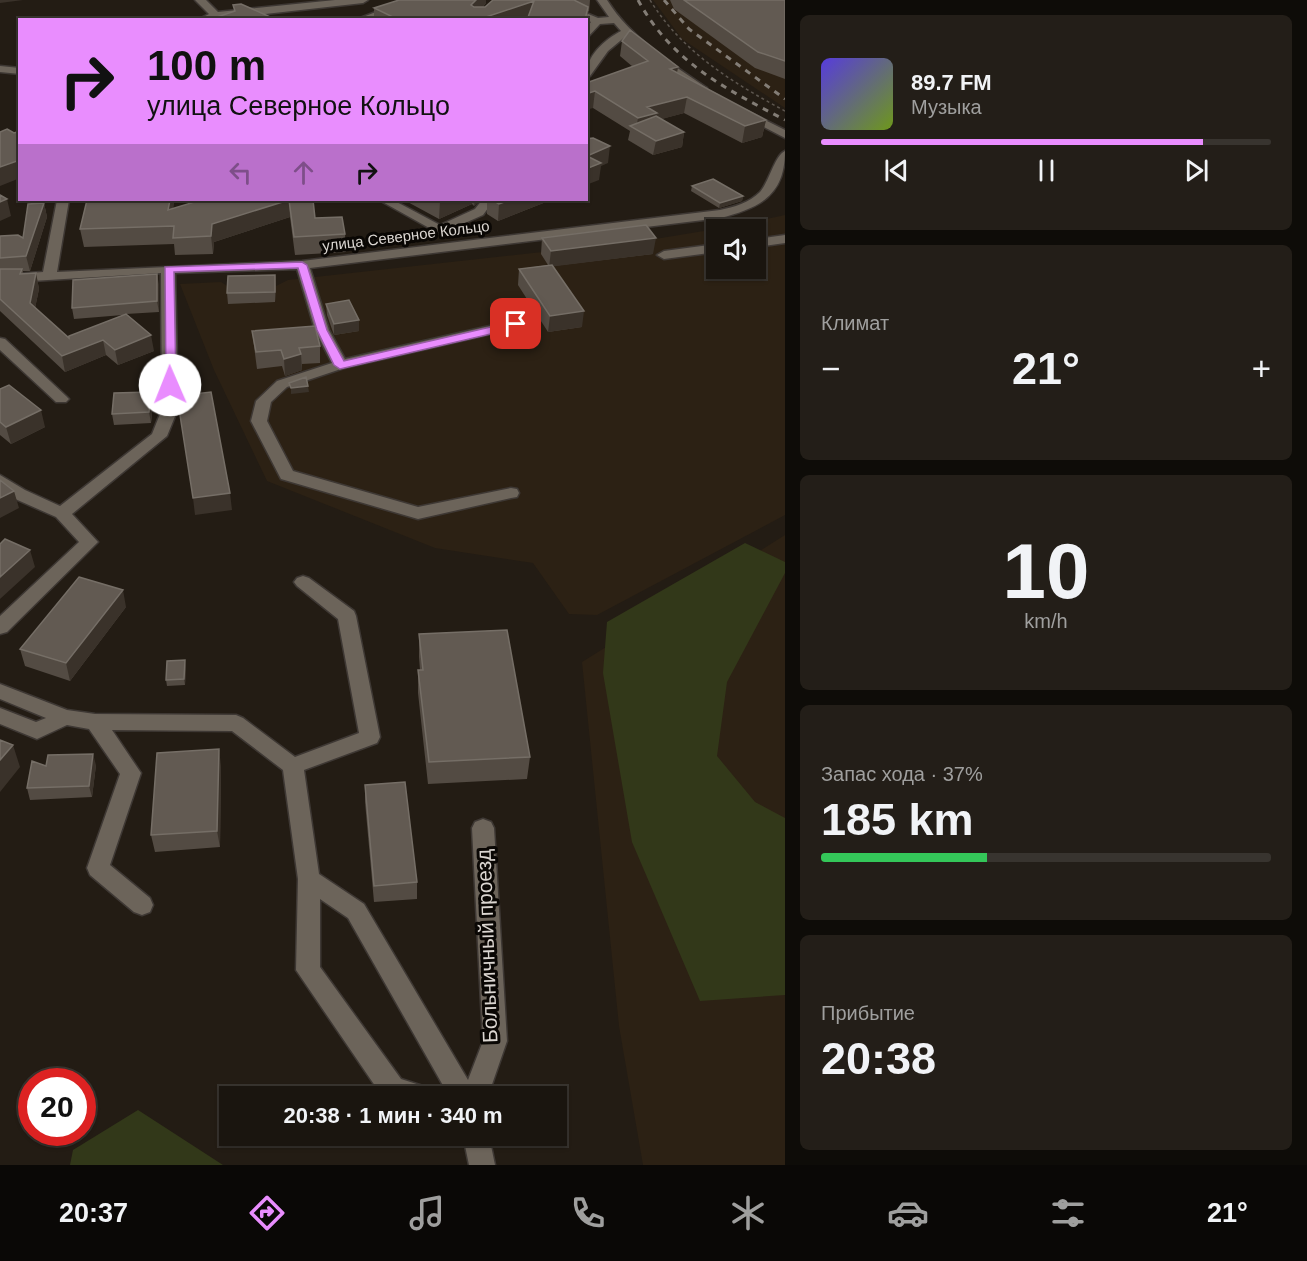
<!DOCTYPE html>
<html lang="ru">
<head>
<meta charset="utf-8">
<style>
  :root { --surface:#1a150f; --page:#231e18; --text:#f1f3f6; --muted:#9f9f9e; --line:#38342f; --accent:#e98dfe }
  body { margin:0; font-family:Arial,sans-serif; background:var(--page); color:var(--text); height:100vh; display:flex; flex-direction:column; font-size:22px; white-space:nowrap }
  * { box-sizing:border-box; margin:0 }
  p { font-size:20px; color:var(--muted) }
  .icon { flex:none; width:33px; height:33px; fill:none; stroke:currentColor; stroke-width:2; stroke-linecap:round; stroke-linejoin:round }
  .map { position:relative; flex:1; overflow:hidden }
  .sheet { display:flex; flex-direction:column; gap:15px; padding:15px; background:#0e0c08; width:522px }
  .sheet>* { flex:none }
  .guide { position:absolute; left:18px; top:18px; width:570px; height:183px; border-radius:0px; box-shadow:0 2px 4px #0004,0 0 0 2px var(--line); background:#e98dfe; color:#111; overflow:hidden }
  .buttons { position:absolute; left:706px; top:219px; display:grid; gap:12px }
  .buttons a { display:grid; place-items:center; width:60px; height:60px; border-radius:0px; background:var(--surface); box-shadow:0 2px 4px #0004,0 0 0 2px var(--line); font-size:30px }
  .speed { position:absolute; left:18px; top:1068px; display:flex; gap:12px; font-size:30px; font-weight:700; text-align:center }
  .speed>* { display:grid; place-content:center; width:78px; height:78px; border-radius:50%; background:var(--surface); box-shadow:0 2px 4px #0004,0 0 0 2px var(--line); line-height:1 }
  .speed .limit { border:9px solid #d22; background:#fff; color:#111 }
  .pin { position:absolute; display:grid; place-items:center; width:51px; height:51px; color:#fff; margin:-26px; border-radius:12px; box-shadow:0 3px 9px #0006 }
  .me { position:absolute; width:66px; margin:-33px; rotate:359deg; stroke-linejoin:round; filter:drop-shadow(0 0 4px #0008) }
  .turn { display:flex; align-items:center; gap:21px; height:126px; padding:0 30px; font-size:27px }
  .turn .icon { width:78px; height:78px; stroke-width:2.5 }
  .turn b { display:block; font-size:42px; line-height:51px }
  .lanes { display:flex; align-items:center; height:57px; padding:0 30px; background:#0003; justify-content:center; gap:30px; direction:ltr }
  .lanes .off { opacity:.35 }
  .big { font-size:45px; font-weight:700; line-height:1.1 }
  .sheet .card { flex:1; display:flex; flex-direction:column; justify-content:center; gap:9px; min-width:0; padding:0 21px; border-radius:9px; background:var(--page) }
  .sheet .dial { align-items:center; gap:0 }
  .dial b { font-size:78px; line-height:1 }
  .song { display:flex; align-items:center; gap:18px }
  .cover { width:72px; height:72px; border-radius:9px; background:linear-gradient(135deg,hsl(250 70% 55%),hsl(80 70% 35%)) }
  .played { height:6px; border-radius:3px; background:linear-gradient(90deg,var(--accent) 85%,var(--line) 85%) }
  .keys { display:flex; justify-content:space-around; direction:ltr }
  .heat { display:flex; justify-content:space-between; align-items:center; font-size:33px; direction:ltr }
  .charge { height:9px; border-radius:4px; background:linear-gradient(90deg,#34c759 37%,var(--line) 0) }
  .trip { position:absolute; left:219px; top:1086px; width:348px; height:60px; border-radius:0px; background:var(--surface); box-shadow:0 2px 4px #0004,0 0 0 2px var(--line); font-weight:700; line-height:60px; text-align:center }
  .tabs { display:flex; height:96px; justify-content:space-around; align-items:center; background:#0a0806; color:var(--muted) }
  .tabs .icon { width:42px; height:42px }
  .tabs .current { color:var(--accent) }
  .tabs b { font-size:27px; color:var(--text) }
  main { display:flex; flex:1; min-height:0 }
  .map>svg:first-child { display:block }
  .built { fill:#2c2114; fill-rule:evenodd }
  .green { fill:#323819 }
  .lines { fill:none; stroke-linecap:round; stroke-linejoin:round }
  .minor-casing { stroke:#3e3834; stroke-width:3 }
  .path { stroke:#5d564f; stroke-width:1.5; stroke-dasharray:3 3; stroke-linecap:butt }
  .minor { fill:#6c645a; fill-rule:evenodd }
  .rail { stroke:#837d76; stroke-width:3; stroke-dasharray:6 6; stroke-linecap:butt }
  .wall { fill:#534b43 }
  .shaded-wall { fill:#3a322a }
  .building { fill:#625a52; stroke:#756e66; stroke-width:1.5 }
  .route { fill:#e98dfe; stroke:#975ca5; stroke-width:1.5 }
  .labels { text-anchor:middle; stroke-width:6; stroke-linejoin:round; paint-order:stroke }
  .far-street-label { font-size:15px; fill:#dbd6d1; stroke:#0a0704 }
  .near-street-label { font-size:21px; fill:#dbd6d1; stroke:#0a0704 }
</style>
</head>
<body>
<main>
<div class="map">
<svg width="785" height="1165" viewBox="0 0 785 1165">
  <rect width="100%" height="100%" fill="#231c14"/>
  <path class="built" d="M653,0h132v108l-103,-69z
    M785,215v300l-188,100 -28,-1 -36,-51 -98,-15 -168,-67 -53,-111 -34,-86 41,-2 8,5 47,-1 12,-6 355,-39 97,-16zM717,230h39v38h-39z
    M785,535v630h-142l-24,-139 -37,-364z"/>
  <path class="green" d="M745,543l40,19v11l-58,109 -10,74 38,46 30,16v177l-85,6 -68,-159 -29,-169 4,-51z
    M138,1110l85,55h-153l3,-15z"/>
  <g class="lines">
    <g class="minor-casing">
      <path id="minor" d="M195,0h11l12,12 117,-12h33l-5,3 -150,17h-16l12,-6z
        M407,0h14l-50,20h-16z
        M597,0h10c23,37 63,63 100,88v4c-16,3 -68,-44 -81,-56l-18,15 -18,25 -4,1c0,-21 18,-37 35,-46l-7,-8 -14,1 -14,15v-11l5,-6 -27,-13 5,-3 29,12 11,-1z
        M0,66l20,2v6l-20,-2z
        M743,109l42,21v8l-46,-24 -2,-2z
        M785,151c0,45 -26,57 -65,67l-410,50 19,62 16,29 171,-39 7,4 -2,3 -177,41 -57,19 -16,15 -4,19 26,50 125,36 93,-19 6,1 2,4 -2,4 -6,1 -93,21 -137,-40 -30,-58 5,-20 21,-20 55,-18 -17,-33 -18,-61 -122,4 3,136 -11,27 -95,78 26,28 -91,90 -7,2v-18l79,-74 -23,-25 -43,-19 -13,-10v-13l25,15 35,16 92,-72 10,-25 -1,-136 -161,10v-8l43,-3 14,-72h12l-12,72 245,-11 418,-51c14,-3 29,-7 40,-18 9,-10 15,-37 25,-41z
        M379,200h14l47,25 35,-16 7,-9h12l-11,15 -43,19z
        M785,235v8l-29,4v-8z
        M717,244v8l-53,7 -7,-4 7,-4z
        M0,338l5,1 61,57 3,3 -3,3h-10l-56,-52z
        M303,576l6,2 45,33 2,5 24,121 -3,6 -73,27 15,104 45,30 104,176 15,-39 -11,-213 3,-6 8,-3 8,3 3,6 13,213 -19,55h-39l-101,-178 -28,-19v68l81,112 25,8 4,9h-48l-86,-126 2,-91 -15,-109 -51,-39 -120,-1 29,43 -31,92 40,33 3,7 -3,7 -8,3 -8,-3 -44,-37 -3,-7 33,-94 -31,-45 -22,-4 -30,14 -37,-15v-16l36,14 10,-4 -46,-19v-15l67,26 28,4 141,1 7,3 52,39 64,-24 -21,-114 -41,-33 -3,-4 3,-4z
        M463,1136h26l6,29h-26z"/>
    </g>
    <path class="path" d="M650,0c32,52 83,83 135,111"/>
    <use href="#minor" class="minor"/>
    <path class="rail" d="M638,0c34,62 86,88 147,120
      M664,0l25,29 96,70"/>
  </g>
  <path class="wall" d="M493,0h97l-1,12 -1,-1 -2,12v-3l-58,-2 -5,2h-149v-12l112,-5 -3,4h2z
    M670,0h115v79l-30,-11 -81,-59z
    M622,41l56,26 -1,5 89,48 -4,17 -20,6 -58,-30 -23,6 23,13 -2,15 -29,8 -25,-15 2,-9 -37,-23 -7,-25 47,-16 -13,-11z
    M692,186l51,10 -1,5 -23,7 -28,-17z
    M87,200h87l-1,9 138,-9 4,18 30,16 1,18 -51,3 -5,-38 -76,25 -1,12 -38,1 -1,-11 -90,3 -4,-18z
    M404,200h76l-6,6 -2,-2 -33,15z
    M487,200h64l-53,21 -11,-7z
    M44,203l3,14 -17,54h-7v3l13,-1 3,16 -4,19 34,30 54,-23 -49,4 -2,-11 87,-24v28l-33,2 28,37 -36,14 -12,-10 -41,17 -65,-61v-75l23,2z
    M542,238l111,16 -100,12 29,61 -34,5 -30,-47 1,-16 29,-4 -7,-11z
    M276,286l-1,16 -47,2 -1,-11z
    M326,304l33,27 -25,4 -7,-20z
    M252,331l68,15v17l-18,1v6l-17,6 -3,-10 -25,3z
    M0,389l45,38 -34,17 -11,-9z
    M153,403l-2,20 -37,2 -2,-11z
    M126,607l-56,74 -45,-15 -5,-17z
    M419,634l111,123 -3,22 -99,5 -10,-91v-23h2l-1,-13z
    M186,666l-1,19 -18,1 -1,-6z
    M96,765l-4,32 -62,3 -3,-12 19,-22z
    M221,766l-1,81 -65,5 -4,-17z
    M365,785l52,97v17l-43,3 -9,-100z"/>
  <path class="shaded-wall" d="M0,0h23l-23,3z
    M476,0h10v3l-15,17v-15z
    M534,1l-1,15 -10,4h-46z
    M678,67l-3,16 -5,-14z
    M595,91l-2,17 -7,2v-16z
    M687,97l-3,16 -29,8 -19,8 2,-11 9,-11z
    M766,120l-4,17 -20,6 3,-17z
    M684,132l-2,15 -29,8 3,-14z
    M610,146l-2,17 -7,3 -2,14 -13,5 1,-29z
    M20,160v18l-20,8v-19z
    M743,196l-1,5 -23,7 1,-5z
    M7,199l4,17 -11,5v-19z
    M170,200h4l-4,28 -2,-18z
    M289,200l1,17 -76,25 -1,12 -2,-18 1,-12z
    M443,200h29v4l-33,15 1,-18z
    M475,200h5l-6,6z
    M510,200h41l-53,21 1,-17z
    M44,203l3,14 -17,54 -4,-15z
    M656,238l-3,16 -104,13 2,-16z
    M36,273l3,16 -6,29 -3,-15z
    M157,274l2,10v28l-2,-11z
    M275,275l1,11 -1,16z
    M584,311l-2,16 -34,5 2,-16z
    M359,320v11l-25,4v-11z
    M151,335l3,16 -36,14 -3,-15z
    M103,340l3,15 -41,17 -3,-16z
    M301,354l1,16 -17,6 -1,-17z
    M308,386l1,6 -18,2v-6z
    M151,392l2,11 -2,20 -2,-11z
    M41,410l4,17 -34,17 -5,-17z
    M14,491l5,17 -19,10v-20z
    M230,493l2,17 -37,5 -2,-17z
    M30,550l5,17 -35,32v-22z
    M123,590l3,17 -56,74 -4,-18z
    M185,660l1,6 -1,19 -1,-6z
    M13,745l7,22 -20,25v-32z
    M219,749l2,17 -1,81 -3,-16z
    M93,754l3,11 -4,32 -3,-11z"/>
  <path class="building" d="M399,0h77l-5,5 3,2h11l8,-7h81l14,7 -3,13h-58l7,-19 -57,19h-78l-25,-12z
    M684,0h101v61l-27,-9z
    M241,4l36,16h-69l27,-9 -2,-6z
    M630,30l48,37 -8,2 96,51 -21,6 -58,-29 -40,10 10,6 -19,5 -43,-27 -9,3v-11l62,-22 -26,-20z
    M656,116l28,16 -28,9 -26,-15z
    M7,129l7,4 6,-2v29l-20,7v-35z
    M593,138l17,8 -23,10 14,7 -15,6v-30z
    M713,179l30,17 -23,7 -28,-17z
    M0,195l7,4 -7,3z
    M87,200h83l-2,10 33,-10h112l2,18 27,-1 3,17 -51,3 -5,-37 -77,24 -1,12 -38,2 1,-12 -94,3z
    M492,200h18l-11,4z
    M44,203l-18,53 -26,2v-22l18,-1 5,3 5,-34z
    M646,225l10,13 -105,13 -9,-13z
    M552,265l32,46 -34,5 -31,-47z
    M0,269h22l-2,5 16,-1 -6,30 39,35v-2l57,-22 25,21 -36,15 -12,-10 -41,16 -62,-57z
    M157,274v27l-85,7 1,-28z
    M275,275v17l-48,1 1,-17z
    M349,300l10,20 -25,4 -8,-20z
    M315,326l5,20 -21,2 2,6 -17,5 -3,-9 -25,2 -4,-21z
    M306,377l2,9 -17,2 -2,-5z
    M9,385l32,25 -35,17 -6,-5v-33z
    M151,392l-2,20 -37,2 2,-21z
    M211,392l19,101 -37,5 -16,-102z
    M0,480l14,11 -14,7z
    M5,539l25,11 -30,27v-33z
    M79,577l44,13 -57,73 -46,-14z
    M507,630l23,127 -101,5 -11,-92h5l-4,-36z
    M185,660l-1,19 -18,1 1,-19z
    M0,740l13,5 -13,15z
    M219,749l-2,82 -66,4 6,-82z
    M93,754l-4,32 -62,2 5,-27 14,5 2,-11z
    M405,782l12,100 -43,4 -9,-101z"/>
  <path class="route" d="M302,262l5,3 20,65 17,31 172,-40 5,3 -5,4 -176,41 -6,-4 -17,-35 -19,-62 -124,4 2,113 -2,3h-8l-1,-121z"/>
  <g class="labels">
    <g class="far-street-label">
      <text transform="translate(406 236) rotate(-7)" y="5">улица Северное Кольцо</text>
    </g>
    <g class="near-street-label">
      <text transform="translate(487 946) rotate(-92)" y="7">Больничный проезд</text>
    </g>
  </g>
</svg>
<div class="buttons">
<a><svg class="icon" aria-label="sound" viewBox="0 0 24 24"><path d="M4 9h4l5-4v14l-5-4H4zM17 9q2 3 0 6"/></svg></a>
</div>
<div class="speed"><div class="limit">20</div></div>
<div class="pin" style="left:516px;top:324px;background:#d93025"><svg class="icon" aria-label="arrive" viewBox="0 0 24 24"><path d="M6 21V4h12l-3 4 3 4H6"/></svg></div>
<svg class="me" style="left:170px;top:385px" viewBox="-20 -20 40 40"><circle r="19" fill="#fff"/><path d="M0-13L10 11 0 6-10 11z" fill="#e98dfe"/></svg>
<div class="trip">20:38 · 1 мин · 340 m</div>
<div class="guide">
<div class="turn"><svg class="icon" aria-label="right" viewBox="0 0 24 24"><path d="M7 20v-9h11M14 6l5 5-5 5"/></svg><div><b>100 m</b>улица Северное Кольцо</div></div>
<div class="lanes"><svg class="icon off" aria-label="left" viewBox="0 0 24 24"><path d="M17 20v-9H6M10 6l-5 5 5 5"/></svg><svg class="icon off" aria-label="ahead" viewBox="0 0 24 24"><path d="M12 20V5M6 11l6-6 6 6"/></svg><svg class="icon" aria-label="right" viewBox="0 0 24 24"><path d="M7 20v-9h11M14 6l5 5-5 5"/></svg></div>
</div>
</div>
<section class="sheet">
<div class="card">
<div class="song"><i class="cover"></i><div><b>89.7 FM</b><p>Музыка</p></div></div>
<div class="played"></div>
<div class="keys"><svg class="icon" aria-label="previous" viewBox="0 0 24 24"><path d="M18 5L8 12l10 7zM5 5v14"/></svg><svg class="icon" aria-label="pause" viewBox="0 0 24 24"><path d="M8 5v14M16 5v14"/></svg><svg class="icon" aria-label="next" viewBox="0 0 24 24"><path d="M6 5l10 7-10 7zM19 5v14"/></svg></div>
</div>
<div class="card"><p>Климат</p>
<div class="heat"><a>−</a><b class="big">21°</b><a>+</a></div>
</div>
<div class="card dial"><b>10</b><p>km/h</p></div>
<div class="card"><p>Запас хода · 37%</p><b class="big">185 km</b><div class="charge"></div></div>
<div class="card"><p>Прибытие</p><b class="big">20:38</b></div>
</section>
</main>
<nav class="tabs">
<b>20:37</b>
<svg class="icon current" aria-label="directions" viewBox="0 0 24 24"><path d="M12 3l9 9-9 9-9-9zM9 14v-3h6M13 9l2 2-2 2"/></svg>
<svg class="icon" aria-label="music" viewBox="0 0 24 24"><path d="M9 18V5l10-2v13"/><circle cx="6" cy="18" r="3"/><circle cx="16" cy="16" r="3"/></svg>
<svg class="icon" aria-label="phone" viewBox="0 0 24 24"><path d="M5 4h4l2 5-3 2q2 4 5 5l2-3 5 2v4C11 20 4 13 5 4z"/></svg>
<svg class="icon" aria-label="climate" viewBox="0 0 24 24"><path d="M12 3v18M4 7l16 10M4 17L20 7"/></svg>
<svg class="icon" aria-label="car" viewBox="0 0 24 24"><path d="M5 17H2v-5l4-1 3-4h7l3 4 3 1v5h-3M9 17h6M6 11h13"/><circle cx="7" cy="17" r="2"/><circle cx="17" cy="17" r="2"/></svg>
<svg class="icon" aria-label="filters" viewBox="0 0 24 24"><path d="M4 7h16M4 17h16"/><circle cx="9" cy="7" r="2"/><circle cx="15" cy="17" r="2"/></svg>
<b>21°</b>
</nav>
</body>
</html>
